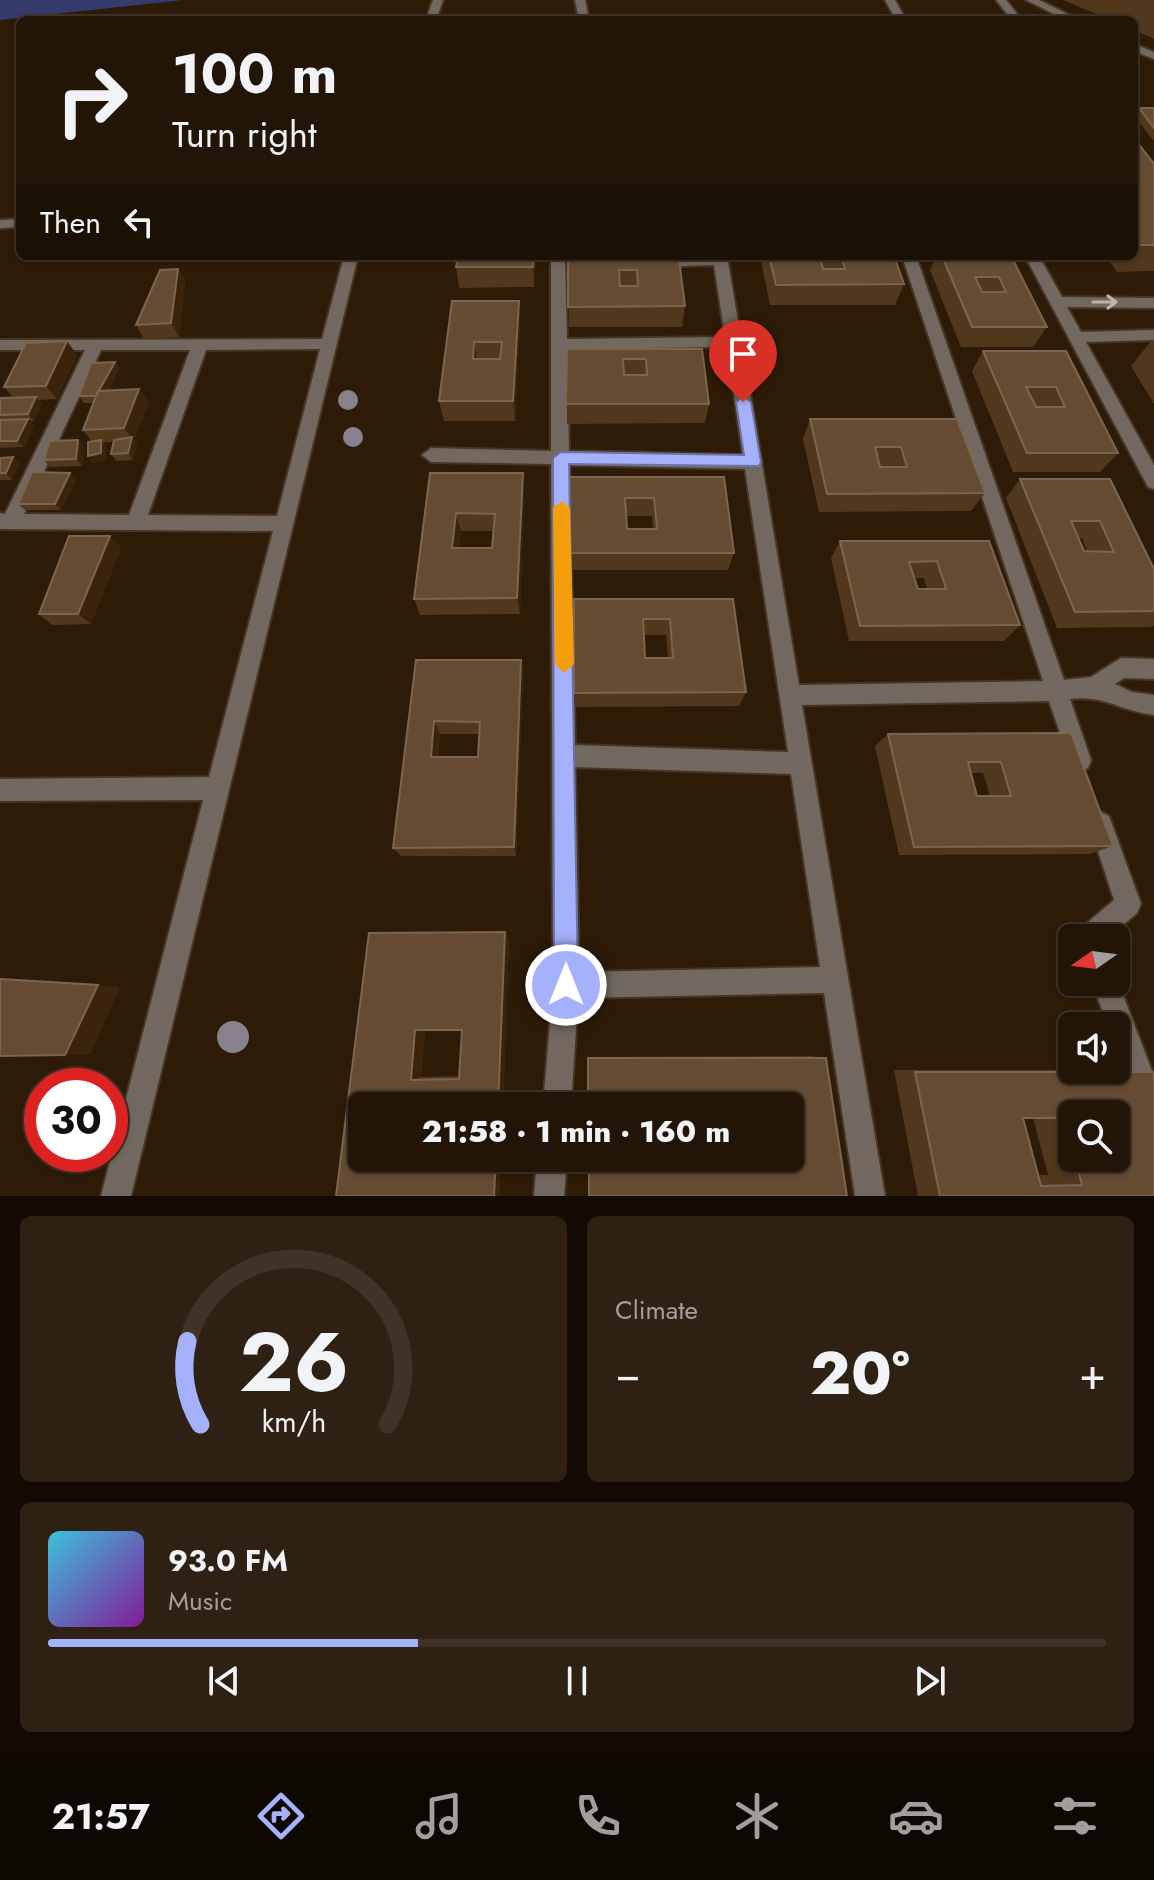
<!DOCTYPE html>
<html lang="en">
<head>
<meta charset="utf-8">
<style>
  :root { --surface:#221406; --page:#2e2114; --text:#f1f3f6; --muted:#a29e9b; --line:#3f3328; --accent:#a6b1fc }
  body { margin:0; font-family:Jost,sans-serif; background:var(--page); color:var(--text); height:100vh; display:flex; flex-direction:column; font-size:30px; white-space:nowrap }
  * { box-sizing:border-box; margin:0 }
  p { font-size:26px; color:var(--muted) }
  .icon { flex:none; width:44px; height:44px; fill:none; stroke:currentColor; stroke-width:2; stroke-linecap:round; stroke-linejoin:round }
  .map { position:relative; height:1196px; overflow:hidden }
  .drawer { display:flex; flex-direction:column; gap:20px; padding:20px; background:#130b03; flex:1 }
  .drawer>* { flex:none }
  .guide { position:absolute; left:16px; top:16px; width:1122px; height:244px; border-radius:12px; box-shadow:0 2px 6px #0004,0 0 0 2px var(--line); background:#221406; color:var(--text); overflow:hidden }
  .needle { width:52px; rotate:256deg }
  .buttons { position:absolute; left:1058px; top:924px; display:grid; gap:16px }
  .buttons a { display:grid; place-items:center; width:72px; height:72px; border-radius:12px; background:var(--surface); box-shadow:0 2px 6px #0004,0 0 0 2px var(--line); font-size:40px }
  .speed { position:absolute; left:24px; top:1068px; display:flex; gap:16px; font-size:40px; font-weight:700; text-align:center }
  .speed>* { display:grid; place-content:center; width:104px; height:104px; border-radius:50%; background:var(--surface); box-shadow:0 2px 6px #0004,0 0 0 2px var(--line); line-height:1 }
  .speed .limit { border:12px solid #d22; background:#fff; color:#111 }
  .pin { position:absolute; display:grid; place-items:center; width:68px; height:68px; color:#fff; margin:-82px -34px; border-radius:50% 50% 50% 0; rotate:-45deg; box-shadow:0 0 8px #0007 }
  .pin .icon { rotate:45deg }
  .me { position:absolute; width:88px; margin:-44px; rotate:0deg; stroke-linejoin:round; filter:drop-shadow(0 0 6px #0008) }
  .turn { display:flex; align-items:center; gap:28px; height:168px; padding:0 24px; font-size:36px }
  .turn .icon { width:104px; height:104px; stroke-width:2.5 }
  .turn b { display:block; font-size:56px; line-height:68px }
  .then { display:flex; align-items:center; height:76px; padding:0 24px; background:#0003; gap:16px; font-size:30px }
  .big { font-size:60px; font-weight:800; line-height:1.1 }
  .drawer .tile { flex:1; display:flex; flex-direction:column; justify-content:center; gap:12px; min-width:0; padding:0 28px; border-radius:12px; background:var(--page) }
  .drawer .dial { align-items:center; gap:0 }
  .dial svg { height:208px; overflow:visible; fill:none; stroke:var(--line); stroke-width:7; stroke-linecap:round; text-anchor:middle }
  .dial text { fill:var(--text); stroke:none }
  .song { display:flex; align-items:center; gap:24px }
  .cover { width:96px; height:96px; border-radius:12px; background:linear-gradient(135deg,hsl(190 70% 55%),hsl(290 70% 35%)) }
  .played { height:8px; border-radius:4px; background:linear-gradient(90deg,var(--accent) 35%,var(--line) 35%) }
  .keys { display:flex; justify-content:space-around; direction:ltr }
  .heat { display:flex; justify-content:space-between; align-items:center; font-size:44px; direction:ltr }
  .drawer .tiles { flex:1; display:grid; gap:20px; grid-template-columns:1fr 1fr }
  .tile:last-child { grid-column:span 2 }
  .trip { position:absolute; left:348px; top:1092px; width:456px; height:80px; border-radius:12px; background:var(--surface); box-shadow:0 2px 6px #0004,0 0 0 2px var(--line); font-weight:800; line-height:80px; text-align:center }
  .menu { display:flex; height:128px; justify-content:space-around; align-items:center; background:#0e0802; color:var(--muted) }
  .menu .icon { width:56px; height:56px }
  .menu .active { color:var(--accent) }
  .menu b { font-size:36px; color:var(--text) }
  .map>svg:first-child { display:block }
  .green { fill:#353a6c }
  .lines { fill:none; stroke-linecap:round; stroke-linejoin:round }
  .minor-casing { stroke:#463523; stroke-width:4 }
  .minor { fill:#72685f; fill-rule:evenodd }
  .tree { fill:#86818d }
  .wall { fill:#51371c; fill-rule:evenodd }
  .shaded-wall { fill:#3b230b }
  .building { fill:#644b32; stroke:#7c654e; stroke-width:2; fill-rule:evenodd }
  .oneway { stroke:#c0b4aa }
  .route { fill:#a6b1fc; stroke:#6c73a4; stroke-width:2 }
  .slow { fill:#f59e0b }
</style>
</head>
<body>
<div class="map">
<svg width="1154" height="1196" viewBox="0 0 1154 1196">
  <rect width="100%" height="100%" fill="#2d1b08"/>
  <path class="green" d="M0,0h183l-183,20z"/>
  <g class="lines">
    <g class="minor-casing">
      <path id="minor" d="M433,0h10l-7,20h-10z
        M575,0h10l4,20h-10z
        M885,0h10l11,20h-10z
        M996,0h10l16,20h-10z
        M1026,0h13l41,20h-14z
        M1134,44l20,8v7l-20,-8z
        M20,219v8l-20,1v-8z
        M344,256h14l-227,940h-30l102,-396 -203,1v-22l209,-2 64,-246 -273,-2v-16l5,1 80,-164h-85v-10l322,-1zM320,349l-43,167 -129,-1 58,-165zM101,350h89l-61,165 -105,-1z
        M551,256h14l2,83 158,-2 -11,-72 -60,2 -7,-5 7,-5 73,-1 72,429 244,-4 -141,-425h14l148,424 27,-3 30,-19 33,1v20l-30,-1 -9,6 17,8 22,3v20c-34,-4 -49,-20 -84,-16l21,61 -3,8 -8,3 -8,-3 -23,-67 -247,4 83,491h-30l-31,-203 -246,5 -7,108h-28l10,-121 -2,-521 -120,-2 -9,-7 9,-7 120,3zM727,347l16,108 -174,-4 -2,-102zM569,465l176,4 43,283 -213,-7zM575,767l216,7 29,193 -241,5z
        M1025,256h14l23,41 92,1v10l-87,-1 14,25 73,-2v10l-68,2 68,123v24l-6,-2z
        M1101,812l8,4 32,88 -4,9 -29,25h-32l4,-9 34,-29 -25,-76 4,-8z
        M1116,977l38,99v51l-10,-4 -28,-75v-22h-8l-16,-44h24z
        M537,1158h30l-3,38h-30z"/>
    </g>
    <use href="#minor" class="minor"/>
  </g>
  <g class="tree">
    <circle cx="348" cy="400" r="10"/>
    <circle cx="353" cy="437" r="10"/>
    <circle cx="233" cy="1037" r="16"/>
  </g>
  <path class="wall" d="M1063,0h91v39l-20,-9v-10h-24z
    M1139,108h15v33l-20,-25z
    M1134,138l20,26v107l-37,1 -11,-16h28z
    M458,256h78l-2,31 -75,1 -3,-21z
    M762,256h132l10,28 -9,21h-125l-9,-44z
    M936,256h75l36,71 -14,20h-72l-31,-77z
    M568,260h111l6,46 -3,21h-113z
    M178,269l7,14 -6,54 -35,2 -8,-14z
    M452,301h67l1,21 -5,99h-71l-5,-20z
    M1152,340h2v64l-23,-38z
    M567,349h135l7,55 -4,19 -138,1z
    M983,351h83l52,102 -18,19h-87l-41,-101z
    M77,355l-20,44 -18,1 3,4 -8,17h-5l5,5 -10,21 -24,1v-50h13l-9,-11z
    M115,362l4,6 -11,23 31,-2 10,13 -15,38 3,4 -4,16 -17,1 -5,-7 2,-12h-10l3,5v13l-13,3 -5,-7 4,-14 -9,-12 10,-27h-9l-5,-7z
    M810,419h147l28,74 -14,18 -152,1 -16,-73zM880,466h11v1h-11z
    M84,446l-2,20 -32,1 -6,-7z
    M13,457l6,7 -7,16h-12v-22z
    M430,473l94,18 -4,123 -100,1 -6,-16zM461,531h32l-1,17h-33z
    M568,477h156l10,76 -6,17h-159zM626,516h26l1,13h-26z
    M1020,479h90l44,90v57l-2,1 -95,1 -51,-130zM1079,538h3l5,13h-3z
    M76,480l-15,30h-36l-7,-6z
    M110,536l11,12 -30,76 -39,1 -13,-11z
    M840,541h149l31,84 -16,16h-155l-18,-83zM914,578h10l3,11h-9z
    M574,599h159l13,93 -7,14 -165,1zM644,635h22l2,23h-23z
    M416,660h105l2,14 -7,182h-115l-8,-8zM440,734h39l-1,23h-40z
    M1071,733l42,113 -23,8 -191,1 -24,-109 13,-12zM971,773h12l7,23h-13z
    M369,933l140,6 -6,167 -141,52h139l-2,38h-163zM425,1031h37l-3,45 -38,1z
    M810,1056l16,2 21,138h-258l-1,-38h202v-52h-100v-6h-35l1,6h-68l-1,-49z
    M894,1070h223l37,2v124h-236zM1072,1114l44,44h-44zM1023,1118h10l15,57h-10z"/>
  <path class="shaded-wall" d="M534,256h2l-2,31 -1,-20z
    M178,269l7,14 -6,54 -8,-14z
    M519,301l1,21 -5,99 -2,-20z
    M67,341l10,14 -20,44 -11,-13z
    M474,342l3,20 -4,-3z
    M115,362l4,6 -17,34 -5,-6z
    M139,389l10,13 -15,38 3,4 -4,16 -5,-7 4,-14 -8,-11z
    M36,397l6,7 -8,17 -6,-7z
    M28,419l6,7 -10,21 -7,-6z
    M78,440l6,6 -2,20 -6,-7z
    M101,440l5,7v13l-13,3 -5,-7z
    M13,457l6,7 -7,16 -6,-7z
    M70,473l6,7 -15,30 -6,-6z
    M523,473l1,18 -4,123 -3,-16z
    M456,513l5,18 -4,35 -5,-18z
    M110,536l11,12 -30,76 -13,-10z
    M521,660l2,14 -7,182 -2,-9z
    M434,721l6,13 -3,35 -6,-12z
    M505,932l4,7 -6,167h-5z
    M98,985l22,2 -29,67 -26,1z
    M415,1030l10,1 -4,46 -10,3z
    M496,1158h5l-2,38h-5z"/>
  <path class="building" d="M1139,108h15v20z
    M1134,138l20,26v81h-19l-1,-2z
    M458,256h76l-1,11h-77z
    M769,256h51l3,13h22l-4,-13h53l10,28 -128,1z
    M942,256h69l36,71h-75zM975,277h24l7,15h-24z
    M568,260h111l6,46 -117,1zM619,270h18l1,16h-18z
    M178,269l-7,54 -35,2 24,-55z
    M452,301h67l-6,100h-74zM474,342h28l-2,17h-27z
    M67,341l-21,45 -42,1 22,-44z
    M567,349h135l7,55h-143zM623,359h23l1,16h-23z
    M983,351h83l52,102h-91zM1026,387h30l9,20h-29z
    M115,362l-19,34h-17l12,-33z
    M139,389l-15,39 -41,2 15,-39z
    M36,397l-8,17 -28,1v-17z
    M28,419l-11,22h-17v-21z
    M810,419h147l28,74 -158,1zM875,447h26l6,20h-27z
    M132,437l-4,16 -17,1 3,-14z
    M78,440l-2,19 -32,1 6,-19z
    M101,440v13l-13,3v-14z
    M13,457l-7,16h-6v-15z
    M32,472l38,1 -15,31h-37z
    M430,473h93l-6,125 -103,1zM456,513l39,1 -3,34h-40z
    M568,477h156l10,76h-166zM625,498h29l3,31h-30z
    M1020,479h90l44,90v42l-79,1zM1071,521h29l14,31 -30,-1z
    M69,536h41l-32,78h-39z
    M840,541h149l31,84 -160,1zM937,561l9,28h-28l-9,-27z
    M574,599h159l13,93 -172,1zM643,619h27l3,39h-28z
    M416,660h105l-7,187 -121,1zM434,721l46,1 -2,35h-47z
    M1071,733l42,113 -199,1 -26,-113zM968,762h33l10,34h-34z
    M505,932l-7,174h-136v52h134l-2,38h-158l33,-263zM415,1030h47l-3,49 -48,1z
    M0,979l98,6 -33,70 -65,1z
    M588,1058h238l21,138h-258v-38h69v2l43,1v-3h89v-52h-93v-6h-42l1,6h-68z
    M915,1072h239v124h-214zM1072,1114h44v44h-41l7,27 -41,1 -18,-68h41l8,30z"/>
  <defs><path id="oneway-shaft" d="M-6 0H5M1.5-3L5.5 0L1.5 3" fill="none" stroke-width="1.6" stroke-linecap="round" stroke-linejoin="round" transform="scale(2)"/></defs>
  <use class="oneway" href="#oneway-shaft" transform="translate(1105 302)"/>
  <path class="route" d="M743,396l8,6 10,60 -2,4 -190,-2 9,521 -4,8 -8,4 -9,-4 -3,-8 -1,-527 8,-6 183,3 -8,-53z"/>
  <path class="slow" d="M562,501l8,7 4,156 -10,9 -9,-9 -2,-156z"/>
</svg>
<div class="buttons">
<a><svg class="needle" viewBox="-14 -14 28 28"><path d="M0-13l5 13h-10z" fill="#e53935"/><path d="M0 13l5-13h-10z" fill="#a29e9b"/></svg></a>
<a><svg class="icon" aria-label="sound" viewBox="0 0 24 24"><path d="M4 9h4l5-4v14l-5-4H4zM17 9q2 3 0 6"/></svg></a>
<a><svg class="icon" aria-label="search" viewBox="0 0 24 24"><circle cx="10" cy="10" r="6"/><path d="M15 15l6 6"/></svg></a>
</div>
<div class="speed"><div class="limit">30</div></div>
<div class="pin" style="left:743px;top:402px;background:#d93025"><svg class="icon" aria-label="arrive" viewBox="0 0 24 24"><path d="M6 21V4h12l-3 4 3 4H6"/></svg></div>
<svg class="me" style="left:566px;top:985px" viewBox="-20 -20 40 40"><circle r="17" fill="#a6b1fc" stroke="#fff" stroke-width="3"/><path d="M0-11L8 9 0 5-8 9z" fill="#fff"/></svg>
<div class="trip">21:58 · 1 min · 160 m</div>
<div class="guide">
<div class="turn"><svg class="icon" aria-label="right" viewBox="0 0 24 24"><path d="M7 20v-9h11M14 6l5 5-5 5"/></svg><div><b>100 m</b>Turn right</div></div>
<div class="then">Then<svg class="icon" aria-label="left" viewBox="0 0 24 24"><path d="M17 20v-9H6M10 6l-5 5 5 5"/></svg></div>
</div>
</div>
<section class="drawer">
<div class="tiles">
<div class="tile dial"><svg viewBox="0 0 100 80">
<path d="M14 69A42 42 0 1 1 86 69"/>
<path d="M14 69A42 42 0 0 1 9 37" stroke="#a6b1fc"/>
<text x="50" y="56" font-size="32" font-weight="700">26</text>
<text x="50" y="72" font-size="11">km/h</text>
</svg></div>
<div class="tile"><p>Climate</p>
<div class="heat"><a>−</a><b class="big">20°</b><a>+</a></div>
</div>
<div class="tile">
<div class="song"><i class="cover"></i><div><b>93.0 FM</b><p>Music</p></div></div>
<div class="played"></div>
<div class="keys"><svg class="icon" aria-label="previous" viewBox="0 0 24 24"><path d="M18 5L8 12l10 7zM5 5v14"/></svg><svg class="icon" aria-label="pause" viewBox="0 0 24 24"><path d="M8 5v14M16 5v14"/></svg><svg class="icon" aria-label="next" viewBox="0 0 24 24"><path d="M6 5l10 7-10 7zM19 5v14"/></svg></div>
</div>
</div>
</section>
<nav class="menu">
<b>21:57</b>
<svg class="icon active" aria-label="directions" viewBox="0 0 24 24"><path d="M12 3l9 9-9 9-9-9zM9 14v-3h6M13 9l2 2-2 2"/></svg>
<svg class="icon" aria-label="music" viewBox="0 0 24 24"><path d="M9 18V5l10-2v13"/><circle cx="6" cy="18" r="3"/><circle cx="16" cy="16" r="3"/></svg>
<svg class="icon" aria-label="phone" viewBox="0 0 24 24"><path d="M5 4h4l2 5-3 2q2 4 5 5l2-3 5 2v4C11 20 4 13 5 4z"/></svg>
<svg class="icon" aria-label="climate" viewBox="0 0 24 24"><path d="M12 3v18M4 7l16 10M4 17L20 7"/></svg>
<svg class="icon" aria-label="car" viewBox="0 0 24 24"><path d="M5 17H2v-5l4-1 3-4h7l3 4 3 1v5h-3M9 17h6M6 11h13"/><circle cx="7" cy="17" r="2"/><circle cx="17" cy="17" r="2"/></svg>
<svg class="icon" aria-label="filters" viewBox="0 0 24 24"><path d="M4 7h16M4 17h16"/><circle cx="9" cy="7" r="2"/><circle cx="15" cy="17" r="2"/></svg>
</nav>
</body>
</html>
